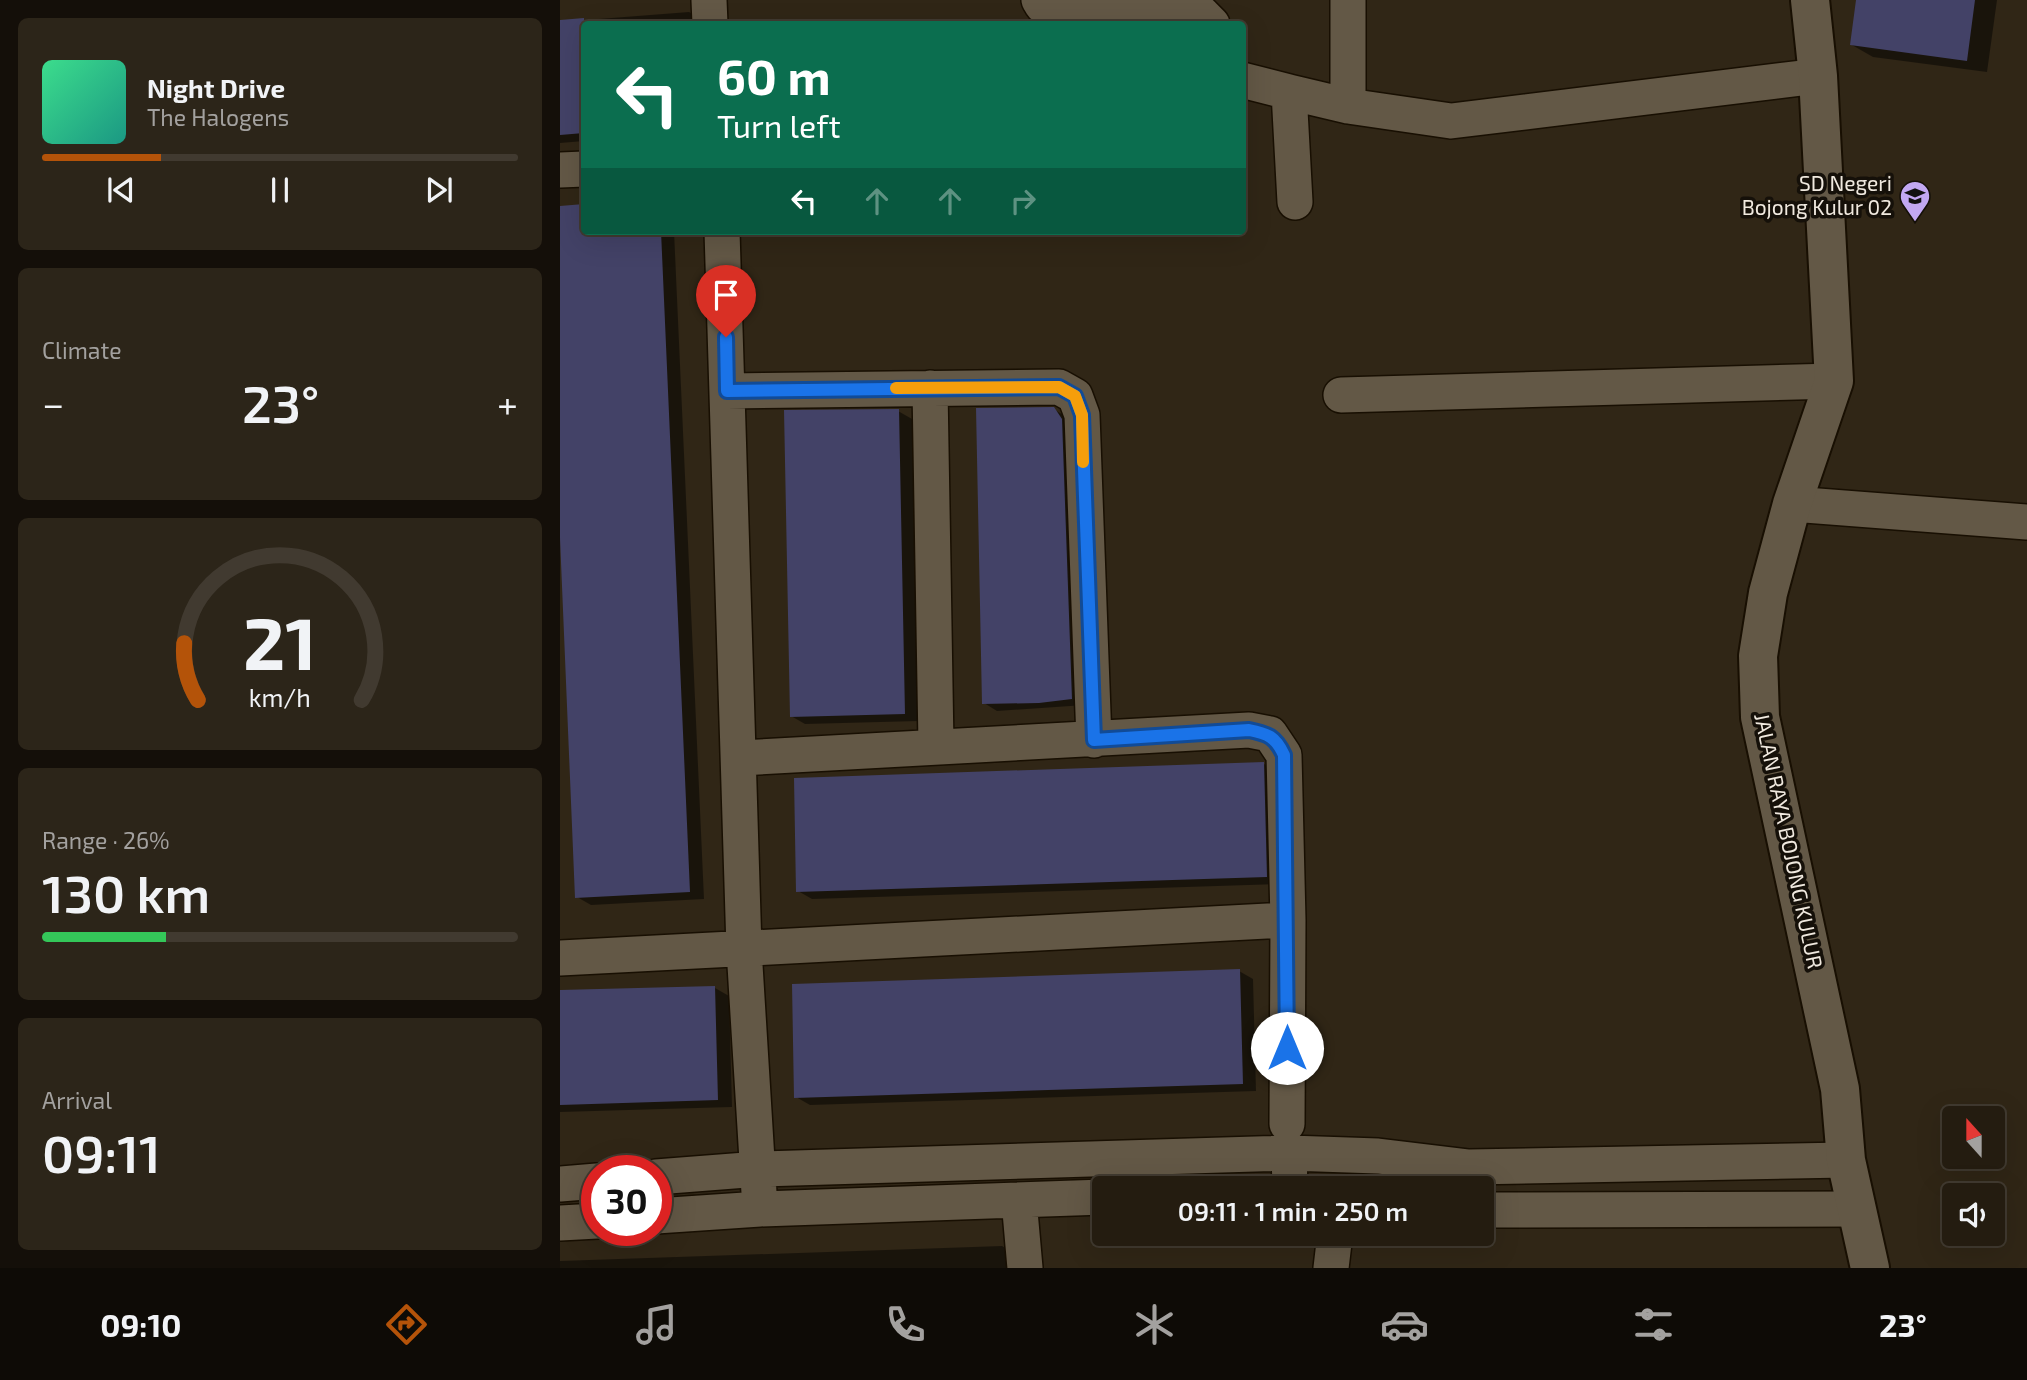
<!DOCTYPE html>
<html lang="en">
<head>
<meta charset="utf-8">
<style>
  :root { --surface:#241c10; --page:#2c2519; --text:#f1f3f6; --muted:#a3a19f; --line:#413a30; --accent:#b45309 }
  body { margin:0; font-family:"Exo 2",sans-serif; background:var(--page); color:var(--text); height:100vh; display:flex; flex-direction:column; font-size:26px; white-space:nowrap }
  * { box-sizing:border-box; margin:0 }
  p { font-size:23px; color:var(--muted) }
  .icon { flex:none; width:38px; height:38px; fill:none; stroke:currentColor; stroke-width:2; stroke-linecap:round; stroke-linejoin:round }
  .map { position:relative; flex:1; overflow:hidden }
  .details { display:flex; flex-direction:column; gap:18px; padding:18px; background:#140f09; width:560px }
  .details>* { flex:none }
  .hud { position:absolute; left:21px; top:21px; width:665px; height:214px; border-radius:7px; box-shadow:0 7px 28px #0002,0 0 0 2px var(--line); background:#0b6e4f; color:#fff; overflow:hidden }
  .needle { width:46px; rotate:339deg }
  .controls { position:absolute; left:1382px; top:1106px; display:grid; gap:14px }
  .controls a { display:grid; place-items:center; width:63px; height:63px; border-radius:7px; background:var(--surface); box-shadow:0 7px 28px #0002,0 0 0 2px var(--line); font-size:35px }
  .speed { position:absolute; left:21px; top:1155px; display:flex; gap:14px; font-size:35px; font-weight:700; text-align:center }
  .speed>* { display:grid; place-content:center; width:91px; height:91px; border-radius:50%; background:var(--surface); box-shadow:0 7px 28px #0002,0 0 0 2px var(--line); line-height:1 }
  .speed .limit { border:10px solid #d22; background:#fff; color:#111 }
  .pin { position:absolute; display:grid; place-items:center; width:60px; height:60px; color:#fff; margin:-72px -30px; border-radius:50% 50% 50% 0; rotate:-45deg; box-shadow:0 0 7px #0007 }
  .pin .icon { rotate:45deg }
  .me { position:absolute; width:77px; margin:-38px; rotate:0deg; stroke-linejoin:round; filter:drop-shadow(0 0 5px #0008) }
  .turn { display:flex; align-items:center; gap:24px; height:147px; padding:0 21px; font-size:32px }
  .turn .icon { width:91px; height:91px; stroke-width:2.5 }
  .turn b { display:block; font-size:49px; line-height:60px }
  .lanes { display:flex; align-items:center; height:66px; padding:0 21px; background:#0003; justify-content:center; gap:35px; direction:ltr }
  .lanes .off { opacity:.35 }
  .big { font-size:52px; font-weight:600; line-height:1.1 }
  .details .tile { flex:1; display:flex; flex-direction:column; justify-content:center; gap:10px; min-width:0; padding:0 24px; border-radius:10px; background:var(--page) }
  .details .dial { align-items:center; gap:0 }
  .dial svg { height:182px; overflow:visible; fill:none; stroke:var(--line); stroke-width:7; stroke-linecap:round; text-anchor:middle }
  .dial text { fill:var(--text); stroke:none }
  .song { display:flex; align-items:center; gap:21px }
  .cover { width:84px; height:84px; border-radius:10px; background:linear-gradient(135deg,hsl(150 70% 55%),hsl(170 70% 35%)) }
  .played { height:7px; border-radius:4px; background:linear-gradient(90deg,var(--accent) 25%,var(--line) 25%) }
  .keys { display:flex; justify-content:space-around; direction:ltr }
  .heat { display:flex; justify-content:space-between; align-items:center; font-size:38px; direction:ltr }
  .charge { height:10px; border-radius:5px; background:linear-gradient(90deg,#34c759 26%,var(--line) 0) }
  .trip { position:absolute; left:532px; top:1176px; width:402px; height:70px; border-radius:7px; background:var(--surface); box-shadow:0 7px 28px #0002,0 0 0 2px var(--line); font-weight:600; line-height:70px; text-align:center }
  .tabs { display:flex; height:112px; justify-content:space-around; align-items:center; background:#0e0b06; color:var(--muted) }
  .tabs .icon { width:49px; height:49px }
  .tabs .selected { color:var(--accent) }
  .tabs b { font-size:32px; color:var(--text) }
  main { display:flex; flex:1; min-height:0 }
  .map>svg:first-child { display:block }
  .shadow { fill:#0007 }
  .building { fill:#434267 }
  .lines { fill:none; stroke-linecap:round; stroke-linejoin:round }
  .minor-casing { stroke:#180f02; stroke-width:38 }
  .secondary-casing { stroke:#180f02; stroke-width:42 }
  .minor { stroke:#635846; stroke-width:35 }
  .secondary { stroke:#635846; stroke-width:38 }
  .route-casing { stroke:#114b97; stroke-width:18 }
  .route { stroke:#1a73e8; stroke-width:12 }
  .slow { stroke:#f59e0b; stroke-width:12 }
  .labels { text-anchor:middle; stroke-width:7; stroke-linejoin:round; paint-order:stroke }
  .poi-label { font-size:21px; fill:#f0e9df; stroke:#151009; text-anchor:end }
  .street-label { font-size:21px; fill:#f0e9df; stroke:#151009 }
</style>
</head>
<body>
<main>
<section class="details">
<div class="tile">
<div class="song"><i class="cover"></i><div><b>Night Drive</b><p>The Halogens</p></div></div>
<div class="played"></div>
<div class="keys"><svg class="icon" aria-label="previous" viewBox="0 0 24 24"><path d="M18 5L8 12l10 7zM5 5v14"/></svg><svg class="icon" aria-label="pause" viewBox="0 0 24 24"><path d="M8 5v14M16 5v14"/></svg><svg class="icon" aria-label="next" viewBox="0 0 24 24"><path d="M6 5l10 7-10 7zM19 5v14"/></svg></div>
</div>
<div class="tile"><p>Climate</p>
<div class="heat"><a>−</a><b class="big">23°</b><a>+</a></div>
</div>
<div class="tile dial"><svg viewBox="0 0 100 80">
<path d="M14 69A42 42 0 1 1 86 69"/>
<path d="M14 69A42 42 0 0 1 8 44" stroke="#b45309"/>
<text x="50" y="56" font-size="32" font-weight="700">21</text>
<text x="50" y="72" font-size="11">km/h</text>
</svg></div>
<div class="tile"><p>Range · 26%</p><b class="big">130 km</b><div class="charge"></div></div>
<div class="tile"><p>Arrival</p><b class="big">09:11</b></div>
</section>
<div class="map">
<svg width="1467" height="1268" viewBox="0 0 1467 1268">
  <rect width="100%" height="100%" fill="#302616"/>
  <path class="shadow" d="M1298,0h139l-10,72 -114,-15 -21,-12z
    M129,12l14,8v4h-119v117l-24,2v-121z
    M24,206v25h90l30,668 -113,6 -14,-8 -17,-382v-308z
    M493,409l14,8 18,288 -88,6 -13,-8z
    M338,411l14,8 7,302 -114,3 -14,-8z
    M704,764l13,8 3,112 -468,15 -14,-8z
    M679,971l14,8 3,112 -446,14 -14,-8z
    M155,988l14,8 3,111 -172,5v-120z
    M442,1246l14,8 1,14h-457v-7z"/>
  <path class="building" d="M1296,0h119l-8,61 -117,-16z
    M24,18v115l-24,2v-115z
    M24,204v27h77l29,661 -115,6 -15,-360v-332z
    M494,407l8,12 10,280 -33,4 -57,1 -6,-296z
    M339,409l6,305 -115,3 -6,-307z
    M704,762l3,115 -471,15 -2,-114z
    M680,969l3,115 -449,14 -2,-114z
    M155,986l3,114 -158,5v-115z"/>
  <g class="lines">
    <g class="minor-casing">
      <path id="minor" d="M149,0l1,24
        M479,0l3,5 150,-1 20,20
        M788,0v106
        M682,80l47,12 6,110
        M729,92l59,14 103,15 367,-45
        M0,170l24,-1
        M162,231l22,718 16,260
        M370,388l6,357
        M167,391l332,-4 16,9 7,19 12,325
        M781,395l493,-14
        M1232,504l235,18
        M180,758l509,-28 21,4 14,21 4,165 -1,204
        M0,958l728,-38
        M729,1153l1,35
        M96,1177l103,-8 530,-16 89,3 91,11 377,-7
        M0,1184l37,-3
        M459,1200l6,68
        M922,1210l375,-1
        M96,1216l104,-7 344,-12
        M0,1223l37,-2
        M771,1268l4,-34"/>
    </g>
    <g class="secondary-casing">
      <path id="secondary" d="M1250,0l8,76 16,305 -42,123 -24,89 -10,63 2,61 80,372 6,71 24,108"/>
    </g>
    <use href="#minor" class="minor"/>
    <use href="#secondary" class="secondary"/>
  </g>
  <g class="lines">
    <g class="route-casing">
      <path id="route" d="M166,337l1,54 332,-4 16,9 7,19 12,325 155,-10c19,4 26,6 35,25l3,293"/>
    </g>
    <use href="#route" class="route"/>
    <path class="slow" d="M336,388l163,-1 16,9 7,19 1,47"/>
  </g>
  <defs>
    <g id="school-pin" transform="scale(1.575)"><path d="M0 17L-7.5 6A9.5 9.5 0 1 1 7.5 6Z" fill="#c2a8f2" stroke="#151009"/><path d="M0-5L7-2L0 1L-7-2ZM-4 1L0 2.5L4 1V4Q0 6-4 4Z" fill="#111"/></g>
  </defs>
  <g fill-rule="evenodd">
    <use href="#school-pin" x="1355" y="196"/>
  </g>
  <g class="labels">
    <g class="poi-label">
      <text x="1332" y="191">SD Negeri<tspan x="1332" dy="24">Bojong Kulur 02</tspan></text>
    </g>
    <g class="street-label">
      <text transform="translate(1228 841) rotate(78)" y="7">JALAN RAYA BOJONG KULUR</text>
    </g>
  </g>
</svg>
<div class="controls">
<a><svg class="needle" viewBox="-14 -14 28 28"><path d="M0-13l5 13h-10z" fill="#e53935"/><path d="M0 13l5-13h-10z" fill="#a3a19f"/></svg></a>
<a><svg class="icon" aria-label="sound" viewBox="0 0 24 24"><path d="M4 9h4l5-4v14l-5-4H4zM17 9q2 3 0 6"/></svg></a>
</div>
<div class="speed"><div class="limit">30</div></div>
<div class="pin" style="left:166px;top:337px;background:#d93025"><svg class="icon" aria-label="arrive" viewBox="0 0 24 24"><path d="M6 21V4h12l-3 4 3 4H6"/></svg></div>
<svg class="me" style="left:727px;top:1048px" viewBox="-20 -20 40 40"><circle r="19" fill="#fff"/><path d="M0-13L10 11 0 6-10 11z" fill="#1a73e8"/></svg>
<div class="trip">09:11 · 1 min · 250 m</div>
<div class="hud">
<div class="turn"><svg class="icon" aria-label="left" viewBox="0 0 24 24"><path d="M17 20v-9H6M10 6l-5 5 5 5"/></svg><div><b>60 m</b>Turn left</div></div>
<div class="lanes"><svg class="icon" aria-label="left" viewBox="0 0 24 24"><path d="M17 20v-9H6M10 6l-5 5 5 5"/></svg><svg class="icon off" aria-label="ahead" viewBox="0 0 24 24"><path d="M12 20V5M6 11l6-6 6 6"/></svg><svg class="icon off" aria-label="ahead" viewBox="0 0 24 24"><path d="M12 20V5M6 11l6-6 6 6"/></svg><svg class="icon off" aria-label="right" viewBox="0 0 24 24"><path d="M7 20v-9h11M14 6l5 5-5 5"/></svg></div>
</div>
</div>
</main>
<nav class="tabs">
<b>09:10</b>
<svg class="icon selected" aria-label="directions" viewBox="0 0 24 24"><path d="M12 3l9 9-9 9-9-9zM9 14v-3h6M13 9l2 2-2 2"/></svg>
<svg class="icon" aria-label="music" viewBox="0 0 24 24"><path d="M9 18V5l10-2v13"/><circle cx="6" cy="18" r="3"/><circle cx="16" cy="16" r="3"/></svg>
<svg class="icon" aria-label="phone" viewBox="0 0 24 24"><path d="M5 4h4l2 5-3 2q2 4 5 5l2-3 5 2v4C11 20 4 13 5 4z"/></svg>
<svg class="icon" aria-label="climate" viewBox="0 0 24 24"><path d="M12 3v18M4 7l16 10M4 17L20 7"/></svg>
<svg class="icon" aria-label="car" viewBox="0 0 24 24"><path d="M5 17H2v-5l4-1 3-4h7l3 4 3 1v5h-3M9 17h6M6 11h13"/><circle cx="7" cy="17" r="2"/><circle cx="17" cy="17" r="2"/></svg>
<svg class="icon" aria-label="filters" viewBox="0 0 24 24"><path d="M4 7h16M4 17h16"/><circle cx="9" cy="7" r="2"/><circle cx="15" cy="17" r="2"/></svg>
<b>23°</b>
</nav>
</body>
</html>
